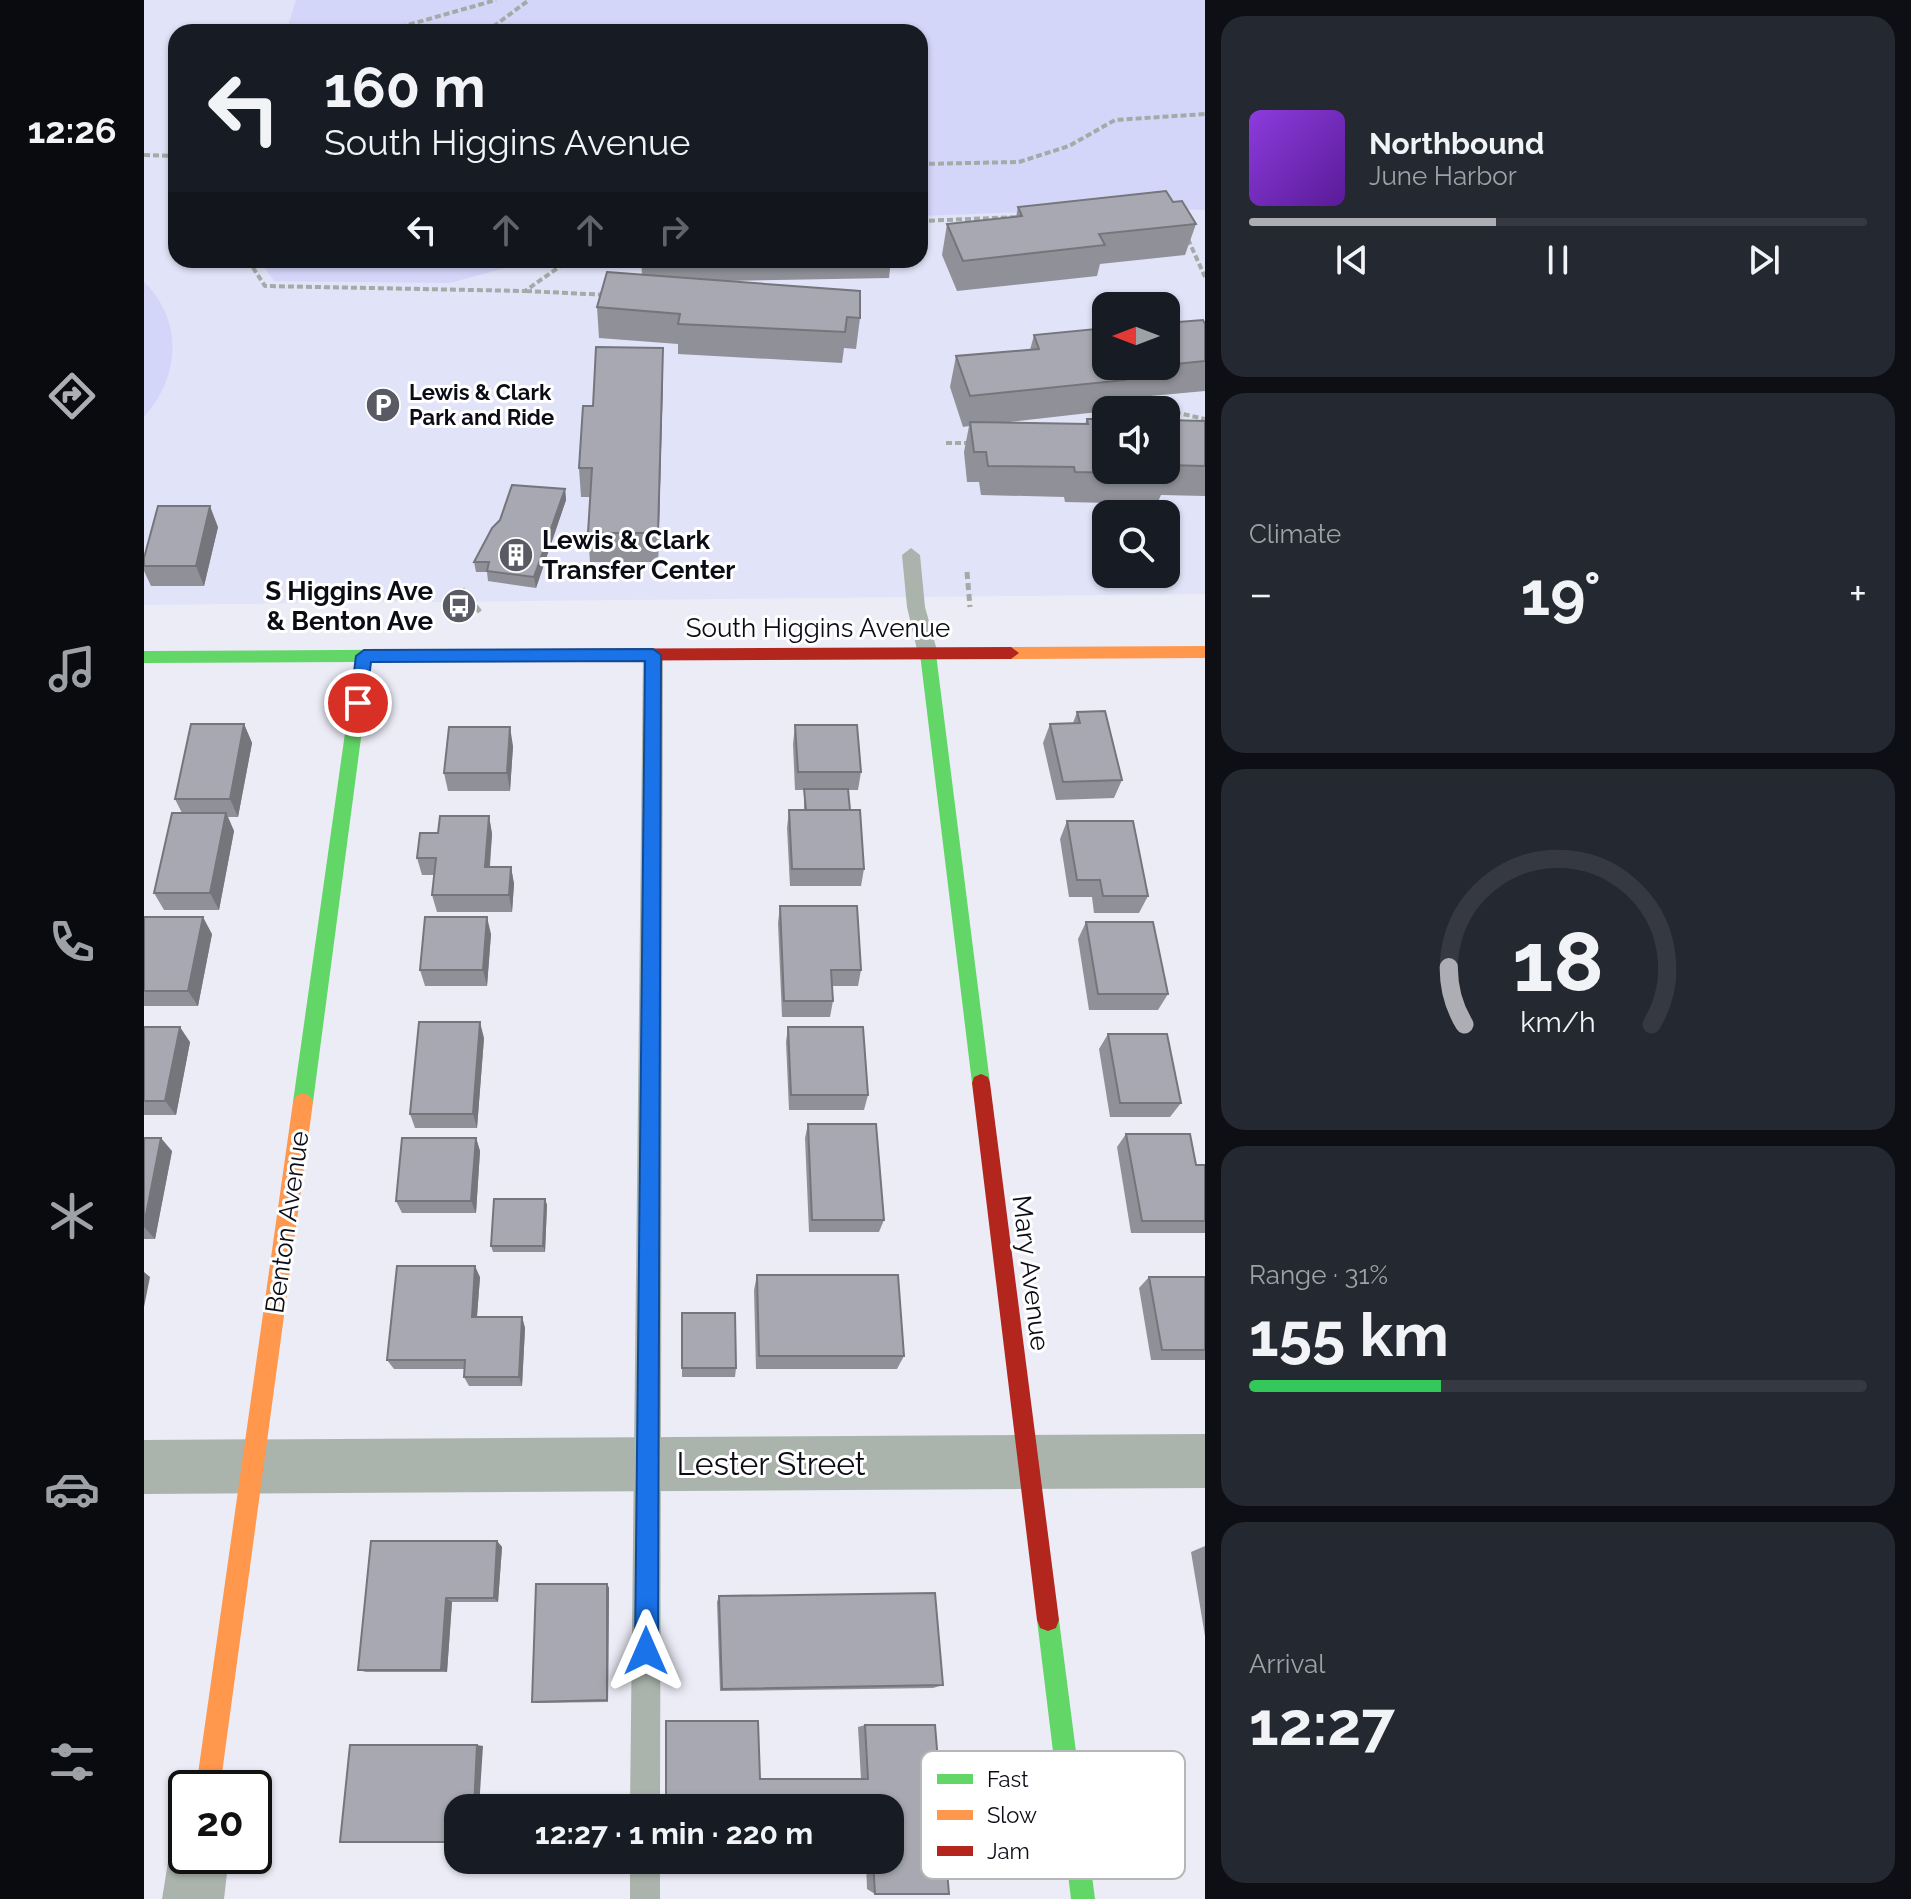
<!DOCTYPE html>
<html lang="en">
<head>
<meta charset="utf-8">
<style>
  :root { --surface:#171b24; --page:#242831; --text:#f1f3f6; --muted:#9ea1a6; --line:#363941; --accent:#adaeb4 }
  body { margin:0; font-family:Raleway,sans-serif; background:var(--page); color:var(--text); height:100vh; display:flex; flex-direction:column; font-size:30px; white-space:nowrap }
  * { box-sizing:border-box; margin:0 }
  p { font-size:26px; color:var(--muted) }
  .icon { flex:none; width:44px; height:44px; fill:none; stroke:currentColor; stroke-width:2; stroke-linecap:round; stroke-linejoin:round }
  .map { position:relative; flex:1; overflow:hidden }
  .details { display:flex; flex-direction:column; gap:16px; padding:16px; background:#0d0f14; width:706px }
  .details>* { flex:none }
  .hud { position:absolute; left:24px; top:24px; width:760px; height:244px; border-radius:24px; box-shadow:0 2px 6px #0004; background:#171b24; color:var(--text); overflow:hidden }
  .needle { width:52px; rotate:270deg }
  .fabs { position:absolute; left:948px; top:292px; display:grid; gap:16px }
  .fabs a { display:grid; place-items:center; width:88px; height:88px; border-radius:16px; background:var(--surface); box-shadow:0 2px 6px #0004; font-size:40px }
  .speed { position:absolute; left:24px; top:1770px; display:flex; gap:16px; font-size:40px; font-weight:700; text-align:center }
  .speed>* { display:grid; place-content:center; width:104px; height:104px; border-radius:50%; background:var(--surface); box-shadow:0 2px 6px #0004; line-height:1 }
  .speed .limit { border:4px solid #111; border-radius:12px; background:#fff; color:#111 }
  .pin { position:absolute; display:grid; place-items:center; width:68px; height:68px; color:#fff; margin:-34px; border:4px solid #fff; border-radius:50%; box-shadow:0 2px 8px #0007 }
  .me { position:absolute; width:88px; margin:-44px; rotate:0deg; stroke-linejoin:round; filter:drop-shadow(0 0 6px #0008) }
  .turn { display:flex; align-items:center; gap:28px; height:168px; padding:0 24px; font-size:36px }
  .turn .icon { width:104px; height:104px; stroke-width:2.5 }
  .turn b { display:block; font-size:56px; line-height:68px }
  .lanes { display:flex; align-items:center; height:76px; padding:0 24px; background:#0003; justify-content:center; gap:40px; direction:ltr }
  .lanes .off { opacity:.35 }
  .big { font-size:60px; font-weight:700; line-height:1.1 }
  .details .widget { flex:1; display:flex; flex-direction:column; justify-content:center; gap:12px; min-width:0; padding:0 28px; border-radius:24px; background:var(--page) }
  .details .dial { align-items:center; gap:0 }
  .dial svg { height:208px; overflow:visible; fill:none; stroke:var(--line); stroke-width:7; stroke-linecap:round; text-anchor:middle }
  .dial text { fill:var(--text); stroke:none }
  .song { display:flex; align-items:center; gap:24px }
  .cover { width:96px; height:96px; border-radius:12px; background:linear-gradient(135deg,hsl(270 70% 55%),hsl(270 70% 35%)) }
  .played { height:8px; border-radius:4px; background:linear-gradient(90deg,var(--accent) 40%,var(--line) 40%) }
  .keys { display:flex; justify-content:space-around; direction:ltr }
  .heat { display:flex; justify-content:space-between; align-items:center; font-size:44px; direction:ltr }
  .charge { height:12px; border-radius:6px; background:linear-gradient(90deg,#34c759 31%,var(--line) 0) }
  .trip { position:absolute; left:300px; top:1794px; width:460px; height:80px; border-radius:24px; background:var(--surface); box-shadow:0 2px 6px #0004; font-weight:700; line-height:80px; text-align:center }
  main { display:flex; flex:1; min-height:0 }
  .dock { display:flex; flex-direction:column; width:144px; justify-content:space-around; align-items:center; background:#090b0e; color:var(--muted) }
  .dock .icon { width:56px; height:56px }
  .dock .on { color:var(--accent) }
  .dock b { font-size:36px; color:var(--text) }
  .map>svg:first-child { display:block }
  .built { fill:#e1e3f8; fill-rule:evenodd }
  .green { fill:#d3d6f8 }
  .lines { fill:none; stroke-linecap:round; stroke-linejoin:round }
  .path-far1 { stroke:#a3aba7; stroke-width:4; stroke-dasharray:6 3; stroke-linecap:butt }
  .path { stroke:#a3aba7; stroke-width:5; stroke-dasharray:7 4; stroke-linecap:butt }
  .lane { fill:#aab4ad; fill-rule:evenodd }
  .street { fill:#aab4ad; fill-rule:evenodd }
  .fast { fill:#63d668; fill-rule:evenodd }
  .slow { fill:#ff974d; fill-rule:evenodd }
  .jam { fill:#b3261e; fill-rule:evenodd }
  .wall { fill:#909098 }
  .shaded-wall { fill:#75767c }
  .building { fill:#a7a8b1; stroke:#75767c; stroke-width:2 }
  .route { fill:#1a73e8; stroke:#114b97; stroke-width:2 }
  .labels { text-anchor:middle; stroke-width:6; stroke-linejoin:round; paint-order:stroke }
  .far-poi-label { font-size:22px; font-weight:bold; fill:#0b0c15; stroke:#fff; text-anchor:start }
  .poi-label { font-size:26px; font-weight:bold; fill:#0b0c15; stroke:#fff; text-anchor:start }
  .street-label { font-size:26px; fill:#0b0c15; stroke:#fff }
  .near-street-label { font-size:32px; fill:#0b0c15; stroke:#fff }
  .key { fill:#fff; stroke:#b6b6b9; stroke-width:2 }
  .key-label { font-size:22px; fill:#0b0c15 }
</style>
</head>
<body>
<main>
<nav class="dock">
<b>12:26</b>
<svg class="icon on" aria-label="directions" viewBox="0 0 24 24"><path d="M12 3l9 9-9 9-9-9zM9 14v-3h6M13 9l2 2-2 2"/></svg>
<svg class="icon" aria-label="music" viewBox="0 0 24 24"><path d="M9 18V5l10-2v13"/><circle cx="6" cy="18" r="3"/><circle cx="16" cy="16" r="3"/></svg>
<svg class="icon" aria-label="phone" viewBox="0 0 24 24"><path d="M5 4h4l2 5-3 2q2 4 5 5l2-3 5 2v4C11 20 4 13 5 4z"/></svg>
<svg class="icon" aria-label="climate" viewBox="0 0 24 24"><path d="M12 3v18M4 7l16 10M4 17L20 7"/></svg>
<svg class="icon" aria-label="car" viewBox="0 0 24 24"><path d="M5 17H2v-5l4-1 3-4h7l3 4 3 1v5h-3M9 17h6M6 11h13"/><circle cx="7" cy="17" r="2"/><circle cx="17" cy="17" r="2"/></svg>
<svg class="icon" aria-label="filters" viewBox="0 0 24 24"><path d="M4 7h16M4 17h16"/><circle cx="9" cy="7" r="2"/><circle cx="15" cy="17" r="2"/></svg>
</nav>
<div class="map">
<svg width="1061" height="1899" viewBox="0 0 1061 1899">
  <rect width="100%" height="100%" fill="#ebecf6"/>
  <path class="built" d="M0,0h1061v594l-1061,11zM32,32h744v228h-744zM962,306h60v60h-60zM962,410h60v60h-60zM962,514h60v60h-60z"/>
  <path class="green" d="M152,0h909v210l-69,-2 -216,8v-184h-634z
    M115,260h276l-85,23 -176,-2z
    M0,282c40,39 36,95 0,135z"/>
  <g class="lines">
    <path class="path-far1" d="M239,32l113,-32
      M342,32l43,-32
      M0,155l32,1
      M776,164l99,-2 50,-16 46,-26 90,-6
      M776,221l99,-4
      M1044,239l17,38
      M104,260l17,26 260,5 44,-31
      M382,291l82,4
      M1022,415l12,-2 27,6
      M802,443h24"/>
    <path class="path" d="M823,572l3,35
      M318,589l18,23"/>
    <path class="lane" d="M767,548l9,7 5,52 13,47 -3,5h-14l-3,-5 -11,-47 -5,-52z
      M509,648l7,2 3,5 -3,1153h-30l13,-1153 3,-5z
      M486,1860h30v39h-30z"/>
    <path class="street" d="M1061,1434v54l-1061,6v-54z
      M42,1831v25h43l-5,43h-62l7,-43 9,-21z"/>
    <path class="fast" d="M784,648l8,6 54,429 -2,6 -7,3 -7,-3 -2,-6 -52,-429z
      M378,649l8,6 -8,6 -151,1 -58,440 -3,6 -7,3 -7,-3 -3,-6 62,-440 -211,1v-12z
      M904,1609l8,3 3,8 36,279h-24l-34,-279 3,-8z"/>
    <path class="slow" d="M1061,646v12l-194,1 -8,-6 8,-6z
      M159,1093l7,3 3,6 -93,686h-24l97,-686 3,-6z"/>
    <path class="jam" d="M867,647l8,6 -8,6 -489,2 -8,-6 8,-6z
      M837,1074l7,3 2,6 69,537 -3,8 -8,3 -8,-3 -3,-8 -65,-537 2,-6z"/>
  </g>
  <path class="wall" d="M1029,202l23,22 -11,31 -85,9 -3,12 -140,15 -15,-36 5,-31 69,-7 2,-10z
    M497,260h250l-2,18 -166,3 137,37 -4,31 -12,-1 -2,15 -164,-9v-10l-79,-6 -2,-31 45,-32z
    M1022,323l39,38v30l-87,8 -3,11 -115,13 85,1 2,-5 118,2v75l-44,-1 -4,9 -92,-2 -1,-5 -83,-2 -2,-13h-12l-3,-30 5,-26 -6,1 -13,-40 6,-31 74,-6 4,-15 72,31h60z
    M519,378l-5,184h-68l-2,-29 2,-36h-9l-2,-29 14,-62z
    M421,489l1,11 -30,88 -48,-7 -1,-9h-11l-2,-10z
    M74,527l-14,59h-53l-7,-15v-13z
    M933,712l45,68 -8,18 -58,2 -13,-57 7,-19 23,-1z
    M100,724l8,19 -14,74h-10l6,14 -15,79h-55l-10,-17 28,-80 -7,-14z
    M651,725l66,47 -3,18h-10l2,20 14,59 -3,17h-71l-3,-58 2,-18h15v-20h-9l-2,-46z
    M369,746l-3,45h-62l-4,-18z
    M345,816l3,18 -2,33h21l3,17 -2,28h-75l-5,-17 2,-20h-12l-5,-17 21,-25z
    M923,821l81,75 -9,17h-45l-2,-16h-23l-9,-58z
    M636,906l81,64 -3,16h-26l1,15 -3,16h-48l-4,-94z
    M0,917l68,17 -14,72h-54z
    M942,922l82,72 -10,16h-69l-11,-71z
    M347,934l-4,52h-62l-5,-16z
    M0,1027l46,15 -14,73h-32z
    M644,1027l80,68 -4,15h-75l-3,-68z
    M964,1034l73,69 -11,14h-60l-11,-68z
    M340,1038l-7,90h-62l-5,-14z
    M664,1124l76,96 -5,12h-70l-4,-94z
    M982,1134l70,31h9v68h-74l-14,-86z
    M0,1138l28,13 -17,88h-11z
    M332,1138l4,13 -4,62h-74l-6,-12z
    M401,1199l2,6 -2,47h-52l-2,-6z
    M613,1275l147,81 -7,13h-141l-2,-79z
    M336,1277l-3,40h45l3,11 -3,58h-53l-5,-9 1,-8h-71l-7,-9z
    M1005,1277h56v83h-54l-12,-72z
    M538,1313l54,55 -1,9h-53z
    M353,1541l5,6 -4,55h-46l-5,70h-81l-8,-2z
    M1061,1546v90l-14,-84z
    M463,1584l2,4 -1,114 -72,1 -4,-1z
    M575,1596l224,89 -10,3 -213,3 -3,-89z
    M522,1721h92l2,57 101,1 -3,-52 7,-2h70l14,169h-74l-8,-5 -1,-29h24v-52h-224z"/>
  <path class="shaded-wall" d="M519,348v30l-5,184v-29z
    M421,489l1,11 -30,88 -2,-11z
    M66,506l8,21 -14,59 -8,-20z
    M100,724l8,19 -14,74 -8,-18z
    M366,727l3,19 -3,45 -3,-18z
    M82,813l8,18 -15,79 -9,-17z
    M345,816l3,18 -4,50 -3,-17z
    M367,867l3,17 -2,28 -3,-17z
    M59,917l9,17 -14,72 -10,-15z
    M343,917l4,17 -4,52 -4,-16z
    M336,1022l4,16 -7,90 -4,-14z
    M36,1027l10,15 -14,73 -11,-14z
    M17,1138l11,13 -17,88 -11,-12z
    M332,1138l4,13 -4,62 -5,-12z
    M401,1199l2,6 -2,47 -2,-6z
    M331,1266l5,11 -4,51 -4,-11z
    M0,1272l6,5 -6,30z
    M378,1317l3,11 -3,58 -3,-9z
    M353,1541l5,6 -4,55 -4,-4z
    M463,1584l2,4 -1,114 -1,-2z
    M302,1598l6,4 -5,70 -6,-2z
    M333,1745l6,1 -4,62h-5z"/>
  <path class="building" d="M1022,191l7,11 9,-1 14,23 -97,10 6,11 -142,16 -16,-37 75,-8 -4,-9z
    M463,272l253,19v27l-13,-1 -2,15 -167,-8 2,-10 -83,-7z
    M1059,320l2,4v37l-39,4v-42z
    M962,328v38h50l-36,3 5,11 -155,16 -14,-40 83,-7 -5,-14z
    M452,347l67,1 -5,185h-70l4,-65h-13l4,-62h10z
    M943,419h19v51h60v-50l39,1v45l-39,-1 3,9 -94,-2 -1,-5 -86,-1 -2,-14h-12l-4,-30 118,2z
    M368,485l53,4 -31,88 -47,-6 2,-9h-15l18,-34 8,-8z
    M14,506h52l-14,60h-52v-8z
    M961,711l17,69 -59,2 -13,-58 30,-1 -3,-11z
    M47,724h53l-14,75h-55z
    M651,725h62l4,47h-63z
    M305,727h61l-3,46h-63z
    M660,789h44l2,21h-44z
    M645,810h71l4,59h-72z
    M28,813h54l-16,80h-56z
    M296,816h49l-4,51h26l-2,28h-77l4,-37h-19l3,-25h18z
    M923,821h66l15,75h-45l-3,-16h-23z
    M636,906h77l4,64h-30l2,31h-49z
    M0,917h59l-15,74h-44z
    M281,917h62l-4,53h-63z
    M942,922h67l15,72h-70z
    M275,1022h61l-7,92h-63z
    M0,1027h36l-15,74h-21z
    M644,1027h75l5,68h-77z
    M964,1034h59l14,69h-61z
    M664,1124h68l8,96h-72z
    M982,1134h64l6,31h9v56h-63z
    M0,1138h17l-17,87z
    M258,1138h74l-5,63h-75z
    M350,1199h51l-2,47h-52z
    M253,1266h78l-3,51h50l-3,60h-55l1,-17h-78z
    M613,1275h141l6,81h-145z
    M1005,1277h56v73h-43z
    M538,1313h53l1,55h-54z
    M227,1541h126l-3,57h-48l-5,72h-83z
    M392,1584h71v116l-75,2z
    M791,1593l8,92 -221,4 -3,-93z
    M522,1721h92l2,58h108l-3,-54h70l14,169h-74l-2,-34h17v-52h-224z
    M206,1745h127l-3,63h-16v34h-118z"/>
  <path class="route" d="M509,649l8,6 -3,996 -3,8 -9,4 -8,-4 -3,-8 10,-990 -274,1 -5,41 -8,7 -8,-7 6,-47 8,-6z"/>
  <defs>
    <g id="parking-disc" transform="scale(1.8)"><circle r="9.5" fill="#595a64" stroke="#fff"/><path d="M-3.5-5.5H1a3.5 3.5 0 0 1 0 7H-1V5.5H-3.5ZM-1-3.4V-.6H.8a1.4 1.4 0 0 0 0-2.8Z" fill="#fff"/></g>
    <g id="building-disc" transform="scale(1.8)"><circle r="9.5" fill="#595a64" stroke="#fff"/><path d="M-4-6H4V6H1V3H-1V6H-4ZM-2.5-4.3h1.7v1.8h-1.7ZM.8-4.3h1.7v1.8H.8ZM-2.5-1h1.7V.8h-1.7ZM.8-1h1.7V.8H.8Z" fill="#fff"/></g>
    <g id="bus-disc" transform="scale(1.8)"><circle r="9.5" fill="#595a64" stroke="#fff"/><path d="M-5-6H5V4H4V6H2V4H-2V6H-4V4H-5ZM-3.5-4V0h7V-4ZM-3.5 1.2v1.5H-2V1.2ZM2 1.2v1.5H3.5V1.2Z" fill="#fff"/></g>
  </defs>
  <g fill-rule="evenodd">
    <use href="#parking-disc" x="239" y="405"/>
    <use href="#building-disc" x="372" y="555"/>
    <use href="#bus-disc" x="315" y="606"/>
  </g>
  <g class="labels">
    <g class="far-poi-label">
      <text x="265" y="400">Lewis &amp; Clark<tspan x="265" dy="25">Park and Ride</tspan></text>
    </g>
    <g class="poi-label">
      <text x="398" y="549">Lewis &amp; Clark<tspan x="398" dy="30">Transfer Center</tspan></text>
      <text x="289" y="600" text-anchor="end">S Higgins Ave<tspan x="289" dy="30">&amp; Benton Ave</tspan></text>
    </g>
    <g class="street-label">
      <text x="674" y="637">South Higgins Avenue</text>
      <text transform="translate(143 1222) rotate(-82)" y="9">Benton Avenue</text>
      <text transform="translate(887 1273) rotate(83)" y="9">Mary Avenue</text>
    </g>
    <g class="near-street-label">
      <text x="627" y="1475">Lester Street</text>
    </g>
  </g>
  <rect x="777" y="1751" width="264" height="128" rx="12" class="key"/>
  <rect x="793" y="1774" width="36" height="10" fill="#63d668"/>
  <rect x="793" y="1810" width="36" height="10" fill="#ff974d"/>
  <rect x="793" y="1846" width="36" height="10" fill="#b3261e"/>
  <g class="key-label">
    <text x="843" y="1787">Fast</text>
    <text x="843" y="1823">Slow</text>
    <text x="843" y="1859">Jam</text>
  </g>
</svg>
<div class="fabs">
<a><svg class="needle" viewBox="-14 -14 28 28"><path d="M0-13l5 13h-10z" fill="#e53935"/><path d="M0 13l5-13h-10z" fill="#9ea1a6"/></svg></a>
<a><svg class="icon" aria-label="sound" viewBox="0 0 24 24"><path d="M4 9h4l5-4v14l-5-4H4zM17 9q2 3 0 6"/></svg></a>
<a><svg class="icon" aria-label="search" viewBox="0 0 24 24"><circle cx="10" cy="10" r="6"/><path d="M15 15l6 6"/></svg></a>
</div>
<div class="speed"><div class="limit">20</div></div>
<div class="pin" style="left:214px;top:703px;background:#d93025"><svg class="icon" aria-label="arrive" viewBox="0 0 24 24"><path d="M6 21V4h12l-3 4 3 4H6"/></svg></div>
<svg class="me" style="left:502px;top:1651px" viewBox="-20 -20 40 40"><path d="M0-17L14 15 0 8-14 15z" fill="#1a73e8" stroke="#fff" stroke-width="4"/></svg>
<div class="trip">12:27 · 1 min · 220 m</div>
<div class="hud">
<div class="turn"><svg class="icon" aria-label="left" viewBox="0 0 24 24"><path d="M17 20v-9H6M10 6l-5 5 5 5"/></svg><div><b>160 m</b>South Higgins Avenue</div></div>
<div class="lanes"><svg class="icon" aria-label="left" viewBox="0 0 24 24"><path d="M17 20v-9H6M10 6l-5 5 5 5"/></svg><svg class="icon off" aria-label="ahead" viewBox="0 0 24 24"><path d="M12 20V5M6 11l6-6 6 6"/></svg><svg class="icon off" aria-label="ahead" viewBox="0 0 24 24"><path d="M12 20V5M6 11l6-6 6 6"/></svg><svg class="icon off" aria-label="right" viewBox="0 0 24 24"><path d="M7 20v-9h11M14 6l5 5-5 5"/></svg></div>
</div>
</div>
<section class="details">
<div class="widget">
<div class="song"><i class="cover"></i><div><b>Northbound</b><p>June Harbor</p></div></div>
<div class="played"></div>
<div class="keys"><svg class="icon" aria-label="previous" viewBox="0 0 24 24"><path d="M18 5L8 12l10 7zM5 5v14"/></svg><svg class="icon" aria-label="pause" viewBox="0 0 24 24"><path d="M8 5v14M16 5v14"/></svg><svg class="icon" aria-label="next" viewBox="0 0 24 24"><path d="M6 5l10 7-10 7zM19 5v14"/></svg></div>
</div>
<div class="widget"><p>Climate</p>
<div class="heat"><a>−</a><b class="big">19°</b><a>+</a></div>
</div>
<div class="widget dial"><svg viewBox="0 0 100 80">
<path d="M14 69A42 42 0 1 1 86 69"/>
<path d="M14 69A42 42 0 0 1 8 47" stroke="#adaeb4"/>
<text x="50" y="56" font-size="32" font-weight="700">18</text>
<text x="50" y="72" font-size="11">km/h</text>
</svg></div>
<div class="widget"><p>Range · 31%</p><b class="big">155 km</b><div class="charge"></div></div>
<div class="widget"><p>Arrival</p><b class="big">12:27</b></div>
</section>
</main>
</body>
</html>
